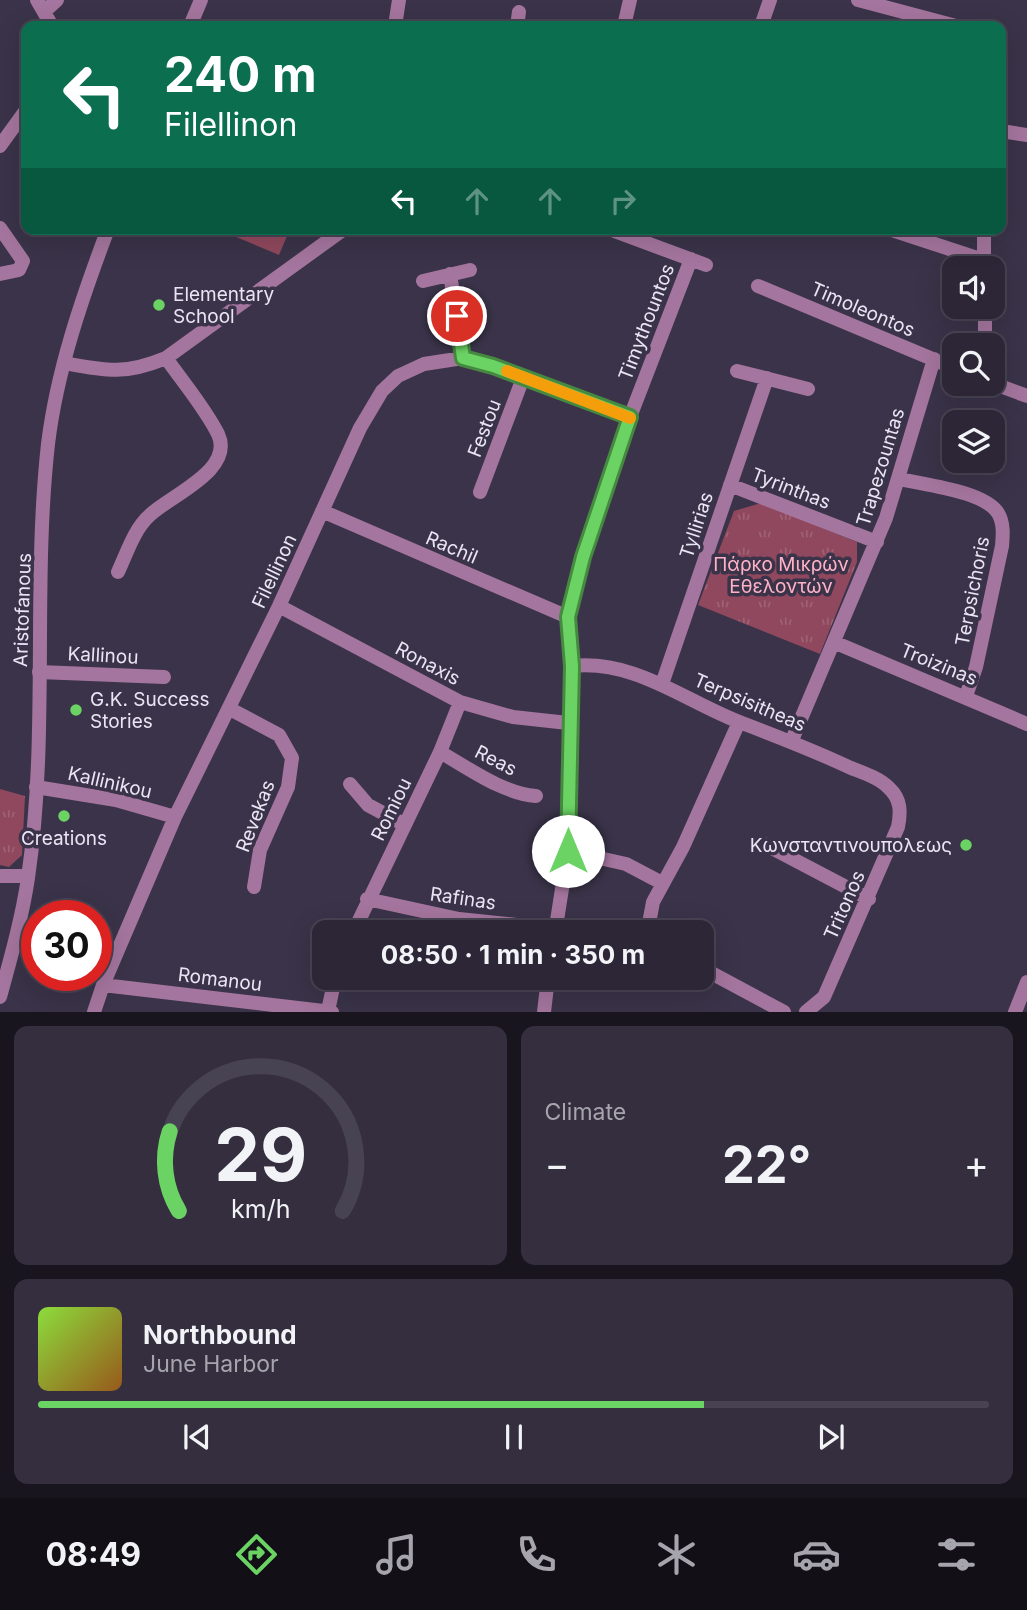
<!DOCTYPE html>
<html lang="en">
<head>
<meta charset="utf-8">
<style>
  :root { --surface:#2c2637; --page:#342e3f; --text:#f1f3f6; --muted:#a6a5ad; --line:#484352; --accent:#6bd363 }
  body { margin:0; font-family:Inter,sans-serif; background:var(--page); color:var(--text); height:100vh; display:flex; flex-direction:column; font-size:26px; white-space:nowrap }
  * { box-sizing:border-box; margin:0 }
  p { font-size:23px; color:var(--muted) }
  .icon { flex:none; width:38px; height:38px; fill:none; stroke:currentColor; stroke-width:2; stroke-linecap:round; stroke-linejoin:round }
  .map { position:relative; height:1012px; overflow:hidden }
  .details { display:flex; flex-direction:column; gap:14px; padding:14px; background:#18151e; flex:1 }
  .details>* { flex:none }
  .hud { position:absolute; left:21px; top:21px; width:985px; height:214px; border-radius:14px; box-shadow:0 7px 28px #0002,0 0 0 2px var(--line); background:#0b6e4f; color:#fff; overflow:hidden }
  .buttons { position:absolute; left:942px; top:256px; display:grid; gap:14px }
  .buttons a { display:grid; place-items:center; width:63px; height:63px; border-radius:14px; background:var(--surface); box-shadow:0 7px 28px #0002,0 0 0 2px var(--line); font-size:35px }
  .speed { position:absolute; left:21px; top:900px; display:flex; gap:14px; font-size:35px; font-weight:700; text-align:center }
  .speed>* { display:grid; place-content:center; width:91px; height:91px; border-radius:50%; background:var(--surface); box-shadow:0 7px 28px #0002,0 0 0 2px var(--line); line-height:1 }
  .speed .limit { border:10px solid #d22; background:#fff; color:#111 }
  .pin { position:absolute; display:grid; place-items:center; width:60px; height:60px; color:#fff; margin:-30px; border:4px solid #fff; border-radius:50%; box-shadow:0 2px 7px #0007 }
  .me { position:absolute; width:77px; margin:-38px; rotate:0deg; stroke-linejoin:round; filter:drop-shadow(0 0 5px #0008) }
  .turn { display:flex; align-items:center; gap:24px; height:147px; padding:0 28px; font-size:32px }
  .turn .icon { width:91px; height:91px; stroke-width:2.5 }
  .turn b { display:block; font-size:49px; line-height:60px }
  .lanes { display:flex; align-items:center; height:66px; padding:0 28px; background:#0003; justify-content:center; gap:35px; direction:ltr }
  .lanes .off { opacity:.35 }
  .big { font-size:52px; font-weight:700; line-height:1.1 }
  .details .tile { flex:1; display:flex; flex-direction:column; justify-content:center; gap:10px; min-width:0; padding:0 24px; border-radius:14px; background:var(--page) }
  .details .dial { align-items:center; gap:0 }
  .dial svg { height:182px; overflow:visible; fill:none; stroke:var(--line); stroke-width:7; stroke-linecap:round; text-anchor:middle }
  .dial text { fill:var(--text); stroke:none }
  .song { display:flex; align-items:center; gap:21px }
  .cover { width:84px; height:84px; border-radius:10px; background:linear-gradient(135deg,hsl(90 70% 55%),hsl(30 70% 35%)) }
  .played { height:7px; border-radius:4px; background:linear-gradient(90deg,var(--accent) 70%,var(--line) 70%) }
  .keys { display:flex; justify-content:space-around; direction:ltr }
  .heat { display:flex; justify-content:space-between; align-items:center; font-size:38px; direction:ltr }
  .details .tiles { flex:1; display:grid; gap:14px; grid-template-columns:1fr 1fr }
  .tile:last-child { grid-column:span 2 }
  .trip { position:absolute; left:312px; top:920px; width:402px; height:70px; border-radius:14px; background:var(--surface); box-shadow:0 7px 28px #0002,0 0 0 2px var(--line); font-weight:700; line-height:70px; text-align:center }
  .tab-bar { display:flex; height:112px; justify-content:space-around; align-items:center; background:#120f16; color:var(--muted) }
  .tab-bar .icon { width:49px; height:49px }
  .tab-bar .on { color:var(--accent) }
  .tab-bar b { font-size:32px; color:var(--text) }
  .map>svg:first-child { display:block }
  .park { fill:url(#park-tufts) }
  .pitch { fill:#8f485d }
  .lines { fill:none; stroke-linecap:round; stroke-linejoin:round }
  .minor { stroke:#a4759e; stroke-width:14 }
  .tertiary { stroke:#a4759e; stroke-width:14 }
  .route-casing { stroke:#468940; stroke-width:18 }
  .route { stroke:#6bd363; stroke-width:12 }
  .slow { stroke:#f59e0b; stroke-width:12 }
  .poi-dot { fill:#6bd363; stroke:#3a3349; stroke-width:2.5 }
  .labels { text-anchor:middle; stroke-width:7; stroke-linejoin:round; paint-order:stroke }
  .poi-label { font-size:19px; fill:#eae5f4; stroke:#3a3349; text-anchor:start }
  .street-label { font-size:19px; fill:#eae5f4; stroke:#3a3349 }
  .park-label { font-size:19px; fill:#feb2c6; stroke:#3a3349 }
</style>
</head>
<body>
<div class="map">
<svg width="1027" height="1012" viewBox="0 0 1027 1012">
  <defs>
    <pattern id="park-tufts" width="24" height="20" patternUnits="userSpaceOnUse" patternTransform="scale(1.75)"><rect width="24" height="20" fill="#8f485d"/><path d="M3 7l-1-3M5 7V3M7 7l1-3M15 17l-1-3M17 17v-4M19 17l1-3" fill="none" stroke="#9f6275"/></pattern>
  </defs>
  <rect width="100%" height="100%" fill="#3a3349"/>
  <path class="park" d="M761,503l96,39v20l-37,92 -122,-49 36,-94z
    M0,789l25,7 -3,59 -13,12 -9,-2z"/>
  <path class="pitch" d="M217,229h73l-11,26z"/>
  <g class="lines">
    <path class="minor" d="M37,0l15,26
      M858,0l98,26
      M46,10l11,-10
      M395,26l4,-26
      M517,26l2,-14
      M624,26l6,-26
      M761,26l9,-26
      M1001,67v38
      M1001,131l26,4
      M0,146l26,-36
      M0,228l23,33 -4,9 -19,4
      M609,229l97,36
      M889,229l94,31
      M984,266v-37
      M450,274l13,84
      M423,281l47,-11
      M758,286l196,82
      M985,345v-39
      M64,363c43,8 61,12 102,-5l178,-129
      M737,371l71,18
      M992,383l35,13
      M900,479c25,6 84,12 98,34 6,10 5,22 4,33l-26,121 -10,29
      M730,485l147,57
      M480,492l43,-114
      M322,511l246,106
      M118,572c9,-19 16,-43 32,-57 21,-20 85,-45 68,-81 -13,-26 -35,-52 -52,-76
      M279,606l181,96 53,15 55,6
      M836,643l191,81
      M572,666c63,-7 114,36 170,57 37,14 73,28 109,45 13,5 28,10 38,20 12,11 12,24 9,39l-74,170 -18,15
      M39,672l125,5
      M662,684l105,-306
      M230,709l49,26 13,23 -4,29 -28,63 -6,37
      M792,740l94,-222 48,-159
      M440,752c30,17 62,41 96,44
      M350,784l18,21 37,20
      M36,787l80,13 59,17
      M764,844l105,55
      M568,851l58,13 36,19
      M0,876h28
      M367,899l92,20 96,10
      M353,933l87,-181 20,-50
      M555,933l13,-82 4,-185 -4,-49 15,-60 47,-140 61,-158
      M654,933l-4,-15 3,-16 30,-55 56,-125
      M702,968l82,44
      M103,985l229,27
      M328,1011l7,-33
      M94,1012l9,-27 72,-168 104,-211 81,-178 22,-37 16,-15 26,-12 39,-6 30,8 137,51
      M544,1012l4,-34
      M1015,1012l12,-30"/>
    <path class="tertiary" d="M190,26l11,-26
      M0,997c11,-40 22,-79 28,-119 21,-144 4,-290 20,-434 9,-74 34,-146 60,-215"/>
  </g>
  <g class="lines">
    <g class="route-casing">
      <path id="route" d="M457,316l6,42 30,8 137,51 -47,140 -15,60 4,49 -4,185"/>
    </g>
    <use href="#route" class="route"/>
    <path class="slow" d="M507,371l123,47"/>
  </g>
  <g class="poi-dot">
    <circle cx="159" cy="305" r="7"/>
    <circle cx="76" cy="710" r="7"/>
    <circle cx="64" cy="816" r="7"/>
    <circle cx="966" cy="845" r="7"/>
  </g>
  <g class="labels">
    <g class="poi-label">
      <text x="173" y="301">Elementary<tspan x="173" dy="22">School</tspan></text>
      <text x="90" y="706">G.K. Success<tspan x="90" dy="22">Stories</tspan></text>
      <text x="64" y="845" text-anchor="middle">Creations</text>
      <text x="952" y="852" text-anchor="end">Κωνσταντινουπολεως</text>
    </g>
    <g class="street-label">
      <text transform="translate(863 309) rotate(23)" y="7">Timoleontos</text>
      <text transform="translate(646 322) rotate(-69)" y="7">Timythountos</text>
      <text transform="translate(484 428) rotate(-69)" y="7">Festou</text>
      <text transform="translate(880 467) rotate(-73)" y="7">Trapezountas</text>
      <text transform="translate(791 488) rotate(21)" y="7">Tyrinthas</text>
      <text transform="translate(696 525) rotate(-72)" y="7">Tyllirias</text>
      <text transform="translate(452 547) rotate(23)" y="7">Rachil</text>
      <text transform="translate(274 571) rotate(-65)" y="7">Filellinon</text>
      <text transform="translate(972 591) rotate(-79)" y="7">Terpsichoris</text>
      <text transform="translate(22 610) rotate(-88)" y="7">Aristofanous</text>
      <text transform="translate(103 655) rotate(3)" y="7">Kallinou</text>
      <text transform="translate(428 663) rotate(28)" y="7">Ronaxis</text>
      <text transform="translate(939 664) rotate(22)" y="7">Troizinas</text>
      <text transform="translate(750 702) rotate(23)" y="7">Terpsisitheas</text>
      <text transform="translate(496 760) rotate(27)" y="7">Reas</text>
      <text transform="translate(110 782) rotate(13)" y="7">Kallinikou</text>
      <text transform="translate(391 809) rotate(-64)" y="7">Romiou</text>
      <text transform="translate(255 816) rotate(-69)" y="7">Revekas</text>
      <text transform="translate(463 898) rotate(8)" y="7">Rafinas</text>
      <text transform="translate(844 905) rotate(-66)" y="7">Tritonos</text>
      <text transform="translate(220 979) rotate(7)" y="7">Romanou</text>
    </g>
    <g class="park-label">
      <text x="781" y="571">Πάρκο Μικρών<tspan x="781" dy="22">Εθελοντών</tspan></text>
    </g>
  </g>
</svg>
<div class="buttons">
<a><svg class="icon" aria-label="sound" viewBox="0 0 24 24"><path d="M4 9h4l5-4v14l-5-4H4zM17 9q2 3 0 6"/></svg></a>
<a><svg class="icon" aria-label="search" viewBox="0 0 24 24"><circle cx="10" cy="10" r="6"/><path d="M15 15l6 6"/></svg></a>
<a><svg class="icon" aria-label="layers" viewBox="0 0 24 24"><path d="M12 4l9 5-9 5-9-5zM3 14l9 5 9-5"/></svg></a>
</div>
<div class="speed"><div class="limit">30</div></div>
<div class="pin" style="left:457px;top:316px;background:#d93025"><svg class="icon" aria-label="arrive" viewBox="0 0 24 24"><path d="M6 21V4h12l-3 4 3 4H6"/></svg></div>
<svg class="me" style="left:568px;top:851px" viewBox="-20 -20 40 40"><circle r="19" fill="#fff"/><path d="M0-13L10 11 0 6-10 11z" fill="#6bd363"/></svg>
<div class="trip">08:50 · 1 min · 350 m</div>
<div class="hud">
<div class="turn"><svg class="icon" aria-label="left" viewBox="0 0 24 24"><path d="M17 20v-9H6M10 6l-5 5 5 5"/></svg><div><b>240 m</b>Filellinon</div></div>
<div class="lanes"><svg class="icon" aria-label="left" viewBox="0 0 24 24"><path d="M17 20v-9H6M10 6l-5 5 5 5"/></svg><svg class="icon off" aria-label="ahead" viewBox="0 0 24 24"><path d="M12 20V5M6 11l6-6 6 6"/></svg><svg class="icon off" aria-label="ahead" viewBox="0 0 24 24"><path d="M12 20V5M6 11l6-6 6 6"/></svg><svg class="icon off" aria-label="right" viewBox="0 0 24 24"><path d="M7 20v-9h11M14 6l5 5-5 5"/></svg></div>
</div>
</div>
<section class="details">
<div class="tiles">
<div class="tile dial"><svg viewBox="0 0 100 80">
<path d="M14 69A42 42 0 1 1 86 69"/>
<path d="M14 69A42 42 0 0 1 10 34" stroke="#6bd363"/>
<text x="50" y="56" font-size="32" font-weight="700">29</text>
<text x="50" y="72" font-size="11">km/h</text>
</svg></div>
<div class="tile"><p>Climate</p>
<div class="heat"><a>−</a><b class="big">22°</b><a>+</a></div>
</div>
<div class="tile">
<div class="song"><i class="cover"></i><div><b>Northbound</b><p>June Harbor</p></div></div>
<div class="played"></div>
<div class="keys"><svg class="icon" aria-label="previous" viewBox="0 0 24 24"><path d="M18 5L8 12l10 7zM5 5v14"/></svg><svg class="icon" aria-label="pause" viewBox="0 0 24 24"><path d="M8 5v14M16 5v14"/></svg><svg class="icon" aria-label="next" viewBox="0 0 24 24"><path d="M6 5l10 7-10 7zM19 5v14"/></svg></div>
</div>
</div>
</section>
<nav class="tab-bar">
<b>08:49</b>
<svg class="icon on" aria-label="directions" viewBox="0 0 24 24"><path d="M12 3l9 9-9 9-9-9zM9 14v-3h6M13 9l2 2-2 2"/></svg>
<svg class="icon" aria-label="music" viewBox="0 0 24 24"><path d="M9 18V5l10-2v13"/><circle cx="6" cy="18" r="3"/><circle cx="16" cy="16" r="3"/></svg>
<svg class="icon" aria-label="phone" viewBox="0 0 24 24"><path d="M5 4h4l2 5-3 2q2 4 5 5l2-3 5 2v4C11 20 4 13 5 4z"/></svg>
<svg class="icon" aria-label="climate" viewBox="0 0 24 24"><path d="M12 3v18M4 7l16 10M4 17L20 7"/></svg>
<svg class="icon" aria-label="car" viewBox="0 0 24 24"><path d="M5 17H2v-5l4-1 3-4h7l3 4 3 1v5h-3M9 17h6M6 11h13"/><circle cx="7" cy="17" r="2"/><circle cx="17" cy="17" r="2"/></svg>
<svg class="icon" aria-label="filters" viewBox="0 0 24 24"><path d="M4 7h16M4 17h16"/><circle cx="9" cy="7" r="2"/><circle cx="15" cy="17" r="2"/></svg>
</nav>
</body>
</html>
